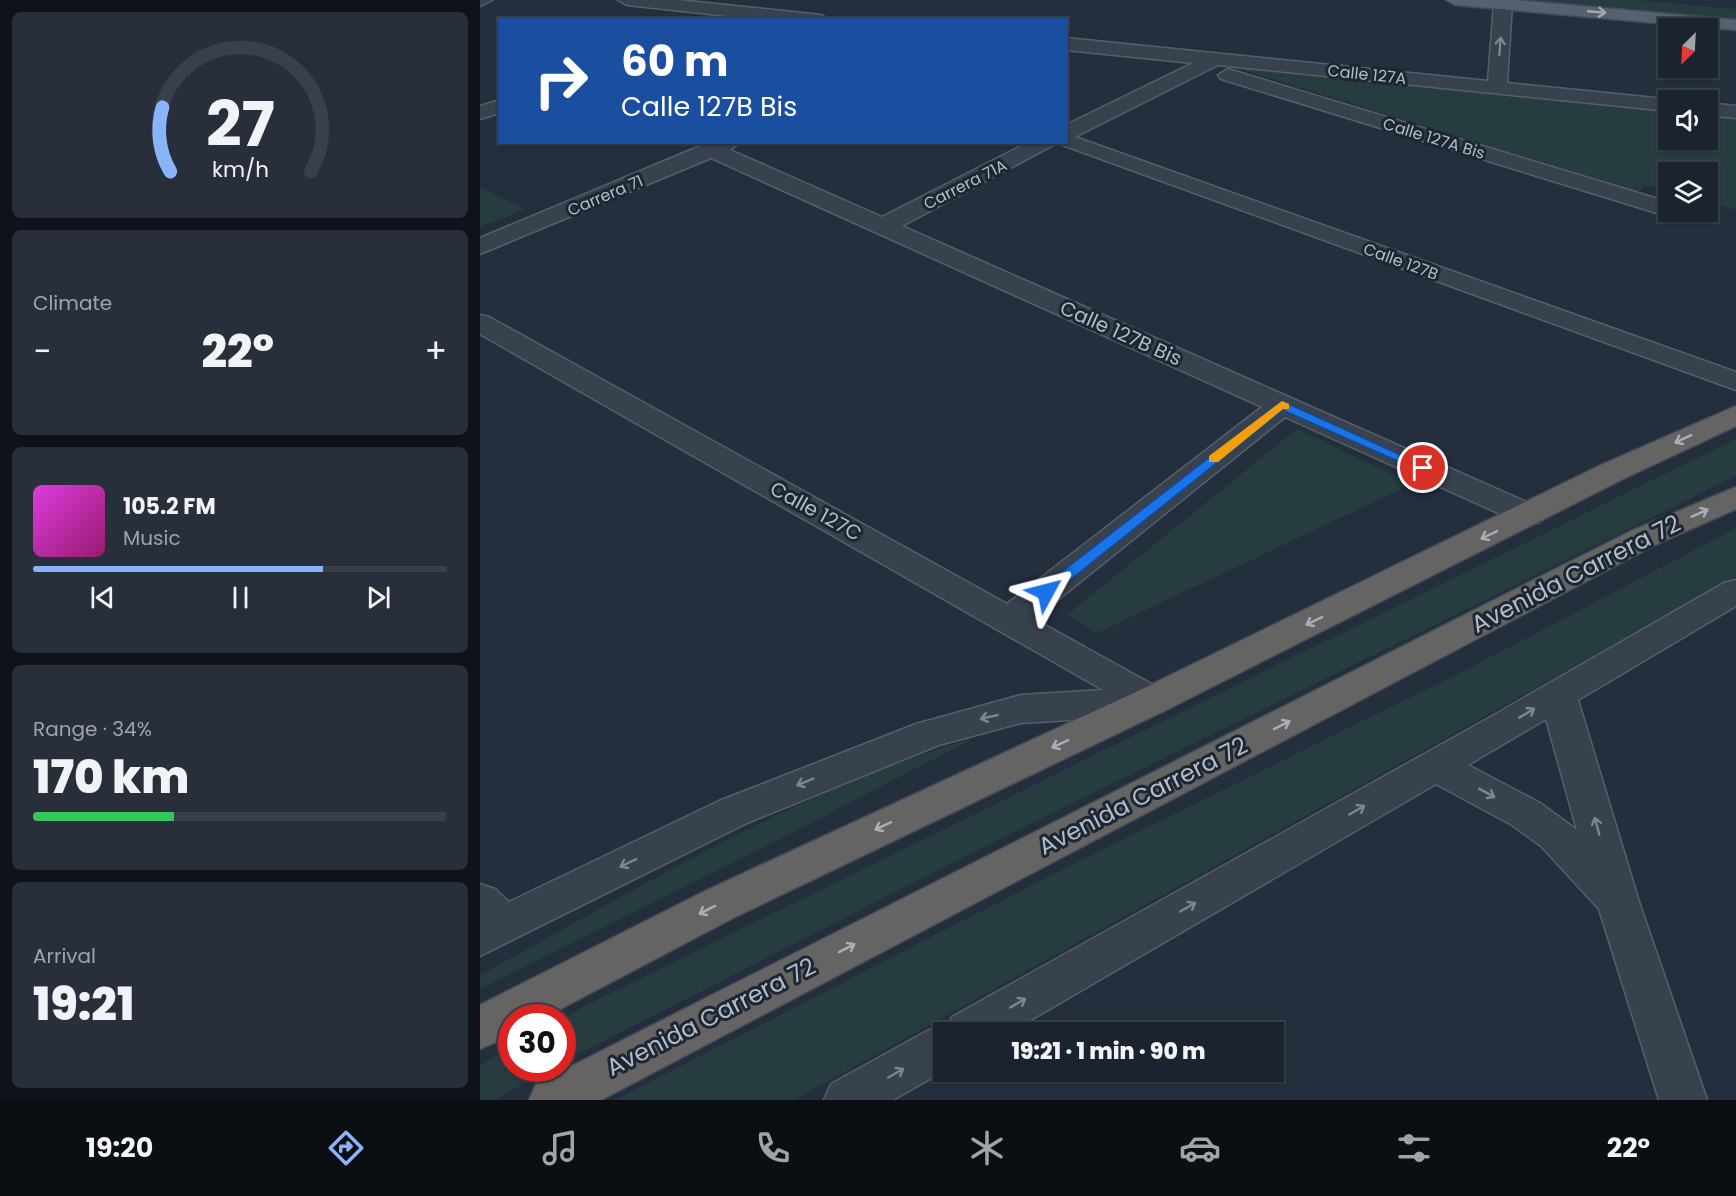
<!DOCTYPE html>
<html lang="en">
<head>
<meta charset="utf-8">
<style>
  :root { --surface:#1b232e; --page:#282f3a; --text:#f1f3f6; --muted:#a0a4aa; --line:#39404a; --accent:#8ab4f8 }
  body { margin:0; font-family:Poppins,sans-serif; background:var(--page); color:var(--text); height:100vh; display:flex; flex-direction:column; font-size:22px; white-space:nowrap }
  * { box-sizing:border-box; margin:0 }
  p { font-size:20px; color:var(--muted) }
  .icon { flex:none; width:33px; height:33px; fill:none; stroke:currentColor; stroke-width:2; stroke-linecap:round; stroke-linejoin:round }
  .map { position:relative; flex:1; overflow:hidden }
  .side { display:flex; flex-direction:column; gap:12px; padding:12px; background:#0f1319; width:480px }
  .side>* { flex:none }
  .hud { position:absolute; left:18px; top:18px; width:570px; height:126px; border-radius:0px; box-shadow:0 2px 4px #0004,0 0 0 2px var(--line); background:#1a4fa0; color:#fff; overflow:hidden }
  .needle { width:39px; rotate:204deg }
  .tools { position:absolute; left:1178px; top:18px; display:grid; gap:12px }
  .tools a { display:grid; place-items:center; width:60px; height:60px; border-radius:0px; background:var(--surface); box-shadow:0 2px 4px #0004,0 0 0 2px var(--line); font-size:30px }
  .speed { position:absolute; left:18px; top:1004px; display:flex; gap:12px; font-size:30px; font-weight:700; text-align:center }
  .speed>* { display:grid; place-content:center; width:78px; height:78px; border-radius:50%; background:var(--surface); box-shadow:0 2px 4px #0004,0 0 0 2px var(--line); line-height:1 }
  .speed .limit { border:9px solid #d22; background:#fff; color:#111 }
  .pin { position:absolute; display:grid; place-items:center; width:51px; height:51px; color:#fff; margin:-26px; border:3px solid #fff; border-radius:50%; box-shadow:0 2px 6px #0007 }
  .me { position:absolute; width:66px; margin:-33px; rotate:52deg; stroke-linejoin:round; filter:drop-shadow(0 0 4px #0008) }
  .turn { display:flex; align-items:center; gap:21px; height:126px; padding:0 24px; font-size:27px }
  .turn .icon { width:78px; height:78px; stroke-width:2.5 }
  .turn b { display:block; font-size:42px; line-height:51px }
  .big { font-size:45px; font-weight:800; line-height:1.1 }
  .side .tile { flex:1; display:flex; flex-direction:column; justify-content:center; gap:9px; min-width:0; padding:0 21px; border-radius:9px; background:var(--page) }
  .side .dial { align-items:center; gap:0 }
  .dial svg { height:156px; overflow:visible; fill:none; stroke:var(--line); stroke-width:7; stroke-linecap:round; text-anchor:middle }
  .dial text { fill:var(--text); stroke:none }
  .song { display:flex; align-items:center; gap:18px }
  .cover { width:72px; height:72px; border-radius:9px; background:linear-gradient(135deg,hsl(300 70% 55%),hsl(320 70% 35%)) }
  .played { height:6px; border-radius:3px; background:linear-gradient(90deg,var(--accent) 70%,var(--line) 70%) }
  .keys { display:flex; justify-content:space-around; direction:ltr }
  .heat { display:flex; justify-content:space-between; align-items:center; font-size:33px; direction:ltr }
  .charge { height:9px; border-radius:4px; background:linear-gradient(90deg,#34c759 34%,var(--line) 0) }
  .trip { position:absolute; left:453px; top:1022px; width:351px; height:60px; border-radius:0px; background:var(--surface); box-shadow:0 2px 4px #0004,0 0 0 2px var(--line); font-weight:800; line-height:60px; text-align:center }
  .dock { display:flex; height:96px; justify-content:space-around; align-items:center; background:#0b0e12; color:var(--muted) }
  .dock .icon { width:42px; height:42px }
  .dock .selected { color:var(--accent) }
  .dock b { font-size:27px; color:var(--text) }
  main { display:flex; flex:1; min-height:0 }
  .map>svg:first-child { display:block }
  .green { fill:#263c3f }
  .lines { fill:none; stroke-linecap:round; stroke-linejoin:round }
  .minor-casing { stroke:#565f6c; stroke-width:3 }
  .primary-casing { stroke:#414a57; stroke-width:3 }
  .trunk-casing { stroke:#434c59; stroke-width:3 }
  .minor { fill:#38414e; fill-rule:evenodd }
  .primary { fill:#56606e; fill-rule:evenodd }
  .trunk { fill:#656462; fill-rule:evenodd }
  .oneway { stroke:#a1aab7 }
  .oneway2 { stroke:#7c8592 }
  .oneway3 { stroke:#a8afba }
  .route { fill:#1a73e8; stroke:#114b97; stroke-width:1.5 }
  .slow { fill:#f59e0b }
  .labels { text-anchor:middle; stroke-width:6; stroke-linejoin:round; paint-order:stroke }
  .far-street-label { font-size:16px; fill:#b4bcc9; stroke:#1d2633 }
  .street-label { font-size:20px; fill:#b4bcc9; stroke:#1d2633 }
  .near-street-label { font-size:24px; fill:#b4bcc9; stroke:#1d2633 }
</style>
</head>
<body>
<main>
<section class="side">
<div class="tile dial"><svg viewBox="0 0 100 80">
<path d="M14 69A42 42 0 1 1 86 69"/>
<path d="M14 69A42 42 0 0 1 10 36" stroke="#8ab4f8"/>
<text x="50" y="56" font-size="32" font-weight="700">27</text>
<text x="50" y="72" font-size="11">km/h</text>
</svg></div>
<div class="tile"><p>Climate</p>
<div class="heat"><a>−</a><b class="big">22°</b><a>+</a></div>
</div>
<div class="tile">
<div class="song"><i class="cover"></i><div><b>105.2 FM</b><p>Music</p></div></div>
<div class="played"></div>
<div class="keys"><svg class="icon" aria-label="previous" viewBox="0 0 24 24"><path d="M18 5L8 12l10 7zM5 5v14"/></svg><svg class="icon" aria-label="pause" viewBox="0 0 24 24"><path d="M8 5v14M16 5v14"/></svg><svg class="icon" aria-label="next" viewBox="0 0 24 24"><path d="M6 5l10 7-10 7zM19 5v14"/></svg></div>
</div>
<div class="tile"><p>Range · 34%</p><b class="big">170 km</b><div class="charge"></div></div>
<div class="tile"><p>Arrival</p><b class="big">19:21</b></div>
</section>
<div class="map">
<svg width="1256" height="1100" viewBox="0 0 1256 1100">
  <rect width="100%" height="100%" fill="#242f3e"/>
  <path class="green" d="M1041,0h114l101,9v10z
    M750,66l438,46v28h39v-24l29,3v91l-29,-8v-30h-39v19l-22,-6 -8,7z
    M0,187l45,22 -45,18z
    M817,429l115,55 -315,149 -30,-18z
    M1256,439v37l-764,377 -409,209v-43l18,-11z
    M1256,528v49l-942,523h-179l458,-236 389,-192z
    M496,737l-186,97 -310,155v-14c161,-88 319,-186 496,-238z
    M31,1047l1,21h41l-58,32h-15v-35z"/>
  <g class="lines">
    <g class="minor-casing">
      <path id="minor" d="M0,0h12l-12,6z
        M138,0h60l143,15 9,5h-66l-137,-15z
        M1017,0h11l4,4 -5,79 168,17h-7v11l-450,-46 -143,72 661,235v18l-679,-247 -155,83 638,282 5,7 -5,7 -11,3 -11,-3 -233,-105 -251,202 130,72 6,10 -6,10 -13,4 -130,8 -82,22 -192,78 -267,133v-72l15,5 14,13 210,-101 197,-77 105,-29 82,-5 -623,-356v-19l9,2 518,287 255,-197 -551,-249 -231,96v-16l230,-96h30l-10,8 152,67 147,-75h37v-17l127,-62 -127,-13v-12l422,43 6,-77z
        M748,69l440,133v10h10l-10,4 -8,-2 -439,-135 -3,-4z
        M20,100v13l-20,6v-13z
        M1227,103l29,3v12l-29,-3z
        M1256,580v26l-158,94 61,202 68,198h-48l-60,-191 -58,-63 -29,-21 -76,-41 -426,248h-66v39l-51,29h-69l7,-16 96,-53 17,-6 4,1 4,-9 535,-298 237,-136zM1066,719l31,111 -37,-27 -72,-38z"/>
    </g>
    <g class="primary-casing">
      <path id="primary" d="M966,0h69l221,20v10l-281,-25z"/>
    </g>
    <g class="trunk-casing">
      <path id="trunk" d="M1256,406v20l-111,52 -461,233 -429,206 -190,100h-33v18l-32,14v-44l225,-114 433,-200 465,-227z
        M1256,487v22l-81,36 -1054,555h-72l7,-16 1095,-553z"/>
    </g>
    <use href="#minor" class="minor"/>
    <use href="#primary" class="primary"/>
    <use href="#trunk" class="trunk"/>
  </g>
  <defs><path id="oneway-shaft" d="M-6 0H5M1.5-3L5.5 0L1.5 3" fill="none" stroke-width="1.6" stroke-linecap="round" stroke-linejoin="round" transform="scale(1.5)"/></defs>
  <use class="oneway" href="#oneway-shaft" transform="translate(1117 12) rotate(5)"/>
  <g class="oneway2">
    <use href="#oneway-shaft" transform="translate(1020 46) rotate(-86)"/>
    <use href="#oneway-shaft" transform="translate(1047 713) rotate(-31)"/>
    <use href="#oneway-shaft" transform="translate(509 717) rotate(167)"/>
    <use href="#oneway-shaft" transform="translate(325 782) rotate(158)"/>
    <use href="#oneway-shaft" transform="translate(1007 793) rotate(29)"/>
    <use href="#oneway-shaft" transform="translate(877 810) rotate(-30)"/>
    <use href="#oneway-shaft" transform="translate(1117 826) rotate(-105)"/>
    <use href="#oneway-shaft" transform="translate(148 863) rotate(154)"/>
    <use href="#oneway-shaft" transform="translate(708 907) rotate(-30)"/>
    <use href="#oneway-shaft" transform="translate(538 1003) rotate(-30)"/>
    <use href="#oneway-shaft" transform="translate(416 1073) rotate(-30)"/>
  </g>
  <g class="oneway3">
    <use href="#oneway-shaft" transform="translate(1203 439) rotate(155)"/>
    <use href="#oneway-shaft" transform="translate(1220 513) rotate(-24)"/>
    <use href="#oneway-shaft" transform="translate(1009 535) rotate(154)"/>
    <use href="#oneway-shaft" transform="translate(834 621) rotate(154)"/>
    <use href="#oneway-shaft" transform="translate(802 725) rotate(-27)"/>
    <use href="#oneway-shaft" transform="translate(580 744) rotate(155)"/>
    <use href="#oneway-shaft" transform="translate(403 826) rotate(155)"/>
    <use href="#oneway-shaft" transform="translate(227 910) rotate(153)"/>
    <use href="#oneway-shaft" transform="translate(367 948) rotate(-27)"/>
  </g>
  <path class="route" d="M802,401l147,67 -2,2h-9l-135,-60 -232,185h-10v-7z"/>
  <path class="slow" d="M802,401l7,3v5h-6l-65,53h-9v-6z"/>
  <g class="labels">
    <g class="far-street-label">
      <text transform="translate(887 74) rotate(6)" y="6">Calle 127A</text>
      <text transform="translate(954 138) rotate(17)" y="6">Calle 127A Bis</text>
      <text transform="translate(485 184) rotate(-27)" y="6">Carrera 71A</text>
      <text transform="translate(125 195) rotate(-23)" y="6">Carrera 71</text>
      <text transform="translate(921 261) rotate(20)" y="6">Calle 127B</text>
    </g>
    <g class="street-label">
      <text transform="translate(641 333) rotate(24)" y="7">Calle 127B Bis</text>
      <text transform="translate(336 511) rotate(29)" y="7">Calle 127C</text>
    </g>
    <g class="near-street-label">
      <text transform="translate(1096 574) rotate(-27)" y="8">Avenida Carrera 72</text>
      <text transform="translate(663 796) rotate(-27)" y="8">Avenida Carrera 72</text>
      <text transform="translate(231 1017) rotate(-27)" y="8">Avenida Carrera 72</text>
    </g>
  </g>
</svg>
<div class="tools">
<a><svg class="needle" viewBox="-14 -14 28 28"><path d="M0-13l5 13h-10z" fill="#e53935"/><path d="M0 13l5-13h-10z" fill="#a0a4aa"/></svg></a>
<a><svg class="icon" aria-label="sound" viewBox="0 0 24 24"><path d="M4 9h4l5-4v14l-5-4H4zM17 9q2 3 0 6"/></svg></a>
<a><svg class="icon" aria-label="layers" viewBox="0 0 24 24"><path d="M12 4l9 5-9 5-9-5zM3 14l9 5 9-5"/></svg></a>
</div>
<div class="speed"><div class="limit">30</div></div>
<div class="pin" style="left:943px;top:468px;background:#d93025"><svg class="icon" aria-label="arrive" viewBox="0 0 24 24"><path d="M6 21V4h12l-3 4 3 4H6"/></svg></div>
<svg class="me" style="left:566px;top:592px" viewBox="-20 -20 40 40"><path d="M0-17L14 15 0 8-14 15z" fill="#1a73e8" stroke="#fff" stroke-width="4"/></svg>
<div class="trip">19:21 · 1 min · 90 m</div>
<div class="hud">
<div class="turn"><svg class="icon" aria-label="right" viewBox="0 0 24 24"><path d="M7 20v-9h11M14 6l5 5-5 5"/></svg><div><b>60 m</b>Calle 127B Bis</div></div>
</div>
</div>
</main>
<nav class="dock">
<b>19:20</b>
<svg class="icon selected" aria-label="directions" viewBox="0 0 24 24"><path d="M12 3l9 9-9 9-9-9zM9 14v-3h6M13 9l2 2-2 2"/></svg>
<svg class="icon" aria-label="music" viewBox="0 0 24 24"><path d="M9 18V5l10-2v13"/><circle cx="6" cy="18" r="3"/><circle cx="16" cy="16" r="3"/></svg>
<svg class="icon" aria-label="phone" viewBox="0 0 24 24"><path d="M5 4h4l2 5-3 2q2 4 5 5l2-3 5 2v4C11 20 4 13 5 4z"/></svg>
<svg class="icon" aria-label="climate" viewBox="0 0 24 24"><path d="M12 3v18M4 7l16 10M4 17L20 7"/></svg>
<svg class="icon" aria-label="car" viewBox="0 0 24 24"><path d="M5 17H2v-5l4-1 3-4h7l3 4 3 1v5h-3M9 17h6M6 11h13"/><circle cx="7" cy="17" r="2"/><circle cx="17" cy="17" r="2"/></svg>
<svg class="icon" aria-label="filters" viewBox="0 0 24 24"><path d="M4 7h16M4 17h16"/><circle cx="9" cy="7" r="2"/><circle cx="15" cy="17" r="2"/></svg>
<b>22°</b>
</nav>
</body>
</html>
